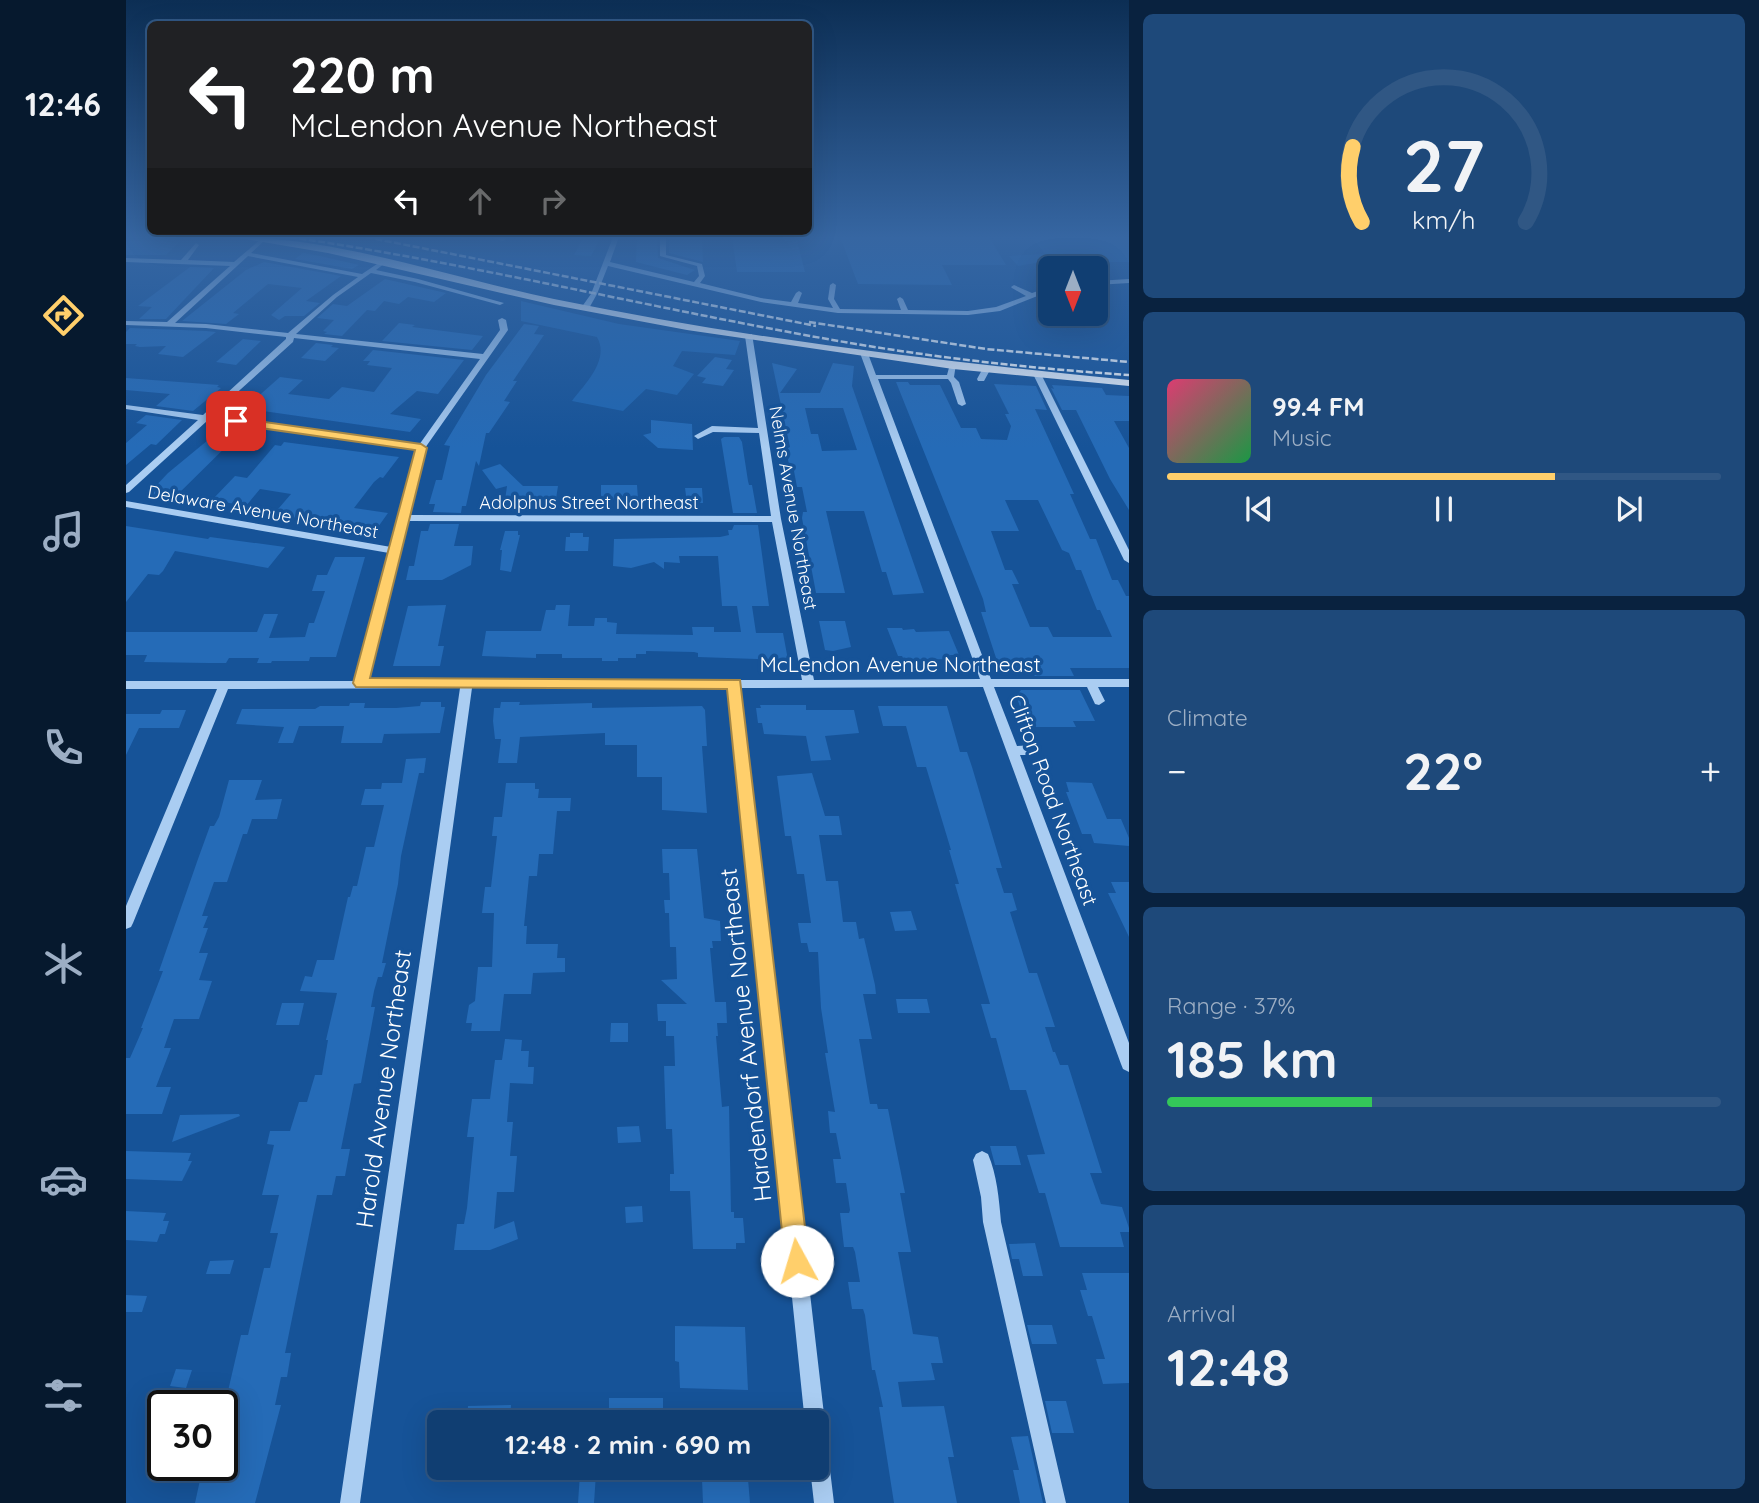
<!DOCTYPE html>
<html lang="en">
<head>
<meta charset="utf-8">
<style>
  :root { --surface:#103e72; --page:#1e497a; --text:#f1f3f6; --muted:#9caec4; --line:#305784; --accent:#ffcf6b }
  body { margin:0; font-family:Quicksand,sans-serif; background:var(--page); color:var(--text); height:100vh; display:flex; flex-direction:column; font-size:26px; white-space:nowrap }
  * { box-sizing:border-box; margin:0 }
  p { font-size:23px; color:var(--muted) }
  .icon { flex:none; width:38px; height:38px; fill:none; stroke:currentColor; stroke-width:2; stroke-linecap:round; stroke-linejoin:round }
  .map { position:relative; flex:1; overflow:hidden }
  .drawer { display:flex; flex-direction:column; gap:14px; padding:14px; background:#09223f; width:630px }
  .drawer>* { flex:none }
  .hud { position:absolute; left:21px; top:21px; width:665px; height:214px; border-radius:10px; box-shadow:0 7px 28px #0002,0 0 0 2px var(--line); background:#202124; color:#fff; overflow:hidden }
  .needle { width:46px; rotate:180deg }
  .controls { position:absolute; left:912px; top:256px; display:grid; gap:14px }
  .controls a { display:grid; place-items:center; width:70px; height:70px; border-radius:10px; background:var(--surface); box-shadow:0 7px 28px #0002,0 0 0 2px var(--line); font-size:35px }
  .speed { position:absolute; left:21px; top:1390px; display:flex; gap:14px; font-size:35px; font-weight:700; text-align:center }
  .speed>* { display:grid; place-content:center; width:91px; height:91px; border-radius:50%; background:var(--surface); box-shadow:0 7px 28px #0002,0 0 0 2px var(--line); line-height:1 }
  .speed .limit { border:4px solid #111; border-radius:10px; background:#fff; color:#111 }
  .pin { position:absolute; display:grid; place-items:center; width:60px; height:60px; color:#fff; margin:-30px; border-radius:14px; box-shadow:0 4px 10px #0006 }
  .me { position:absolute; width:77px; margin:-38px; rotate:354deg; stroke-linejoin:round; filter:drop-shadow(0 0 5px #0008) }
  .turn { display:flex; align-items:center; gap:24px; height:147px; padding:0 28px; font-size:32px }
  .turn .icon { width:91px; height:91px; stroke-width:2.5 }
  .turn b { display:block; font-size:49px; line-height:60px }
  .lanes { display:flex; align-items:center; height:66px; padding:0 28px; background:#0003; justify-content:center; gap:35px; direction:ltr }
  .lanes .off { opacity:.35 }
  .big { font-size:52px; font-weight:700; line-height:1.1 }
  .drawer .widget { flex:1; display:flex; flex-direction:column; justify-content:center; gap:10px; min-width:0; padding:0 24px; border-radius:10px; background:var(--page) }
  .drawer .dial { align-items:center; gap:0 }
  .dial svg { height:182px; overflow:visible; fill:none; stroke:var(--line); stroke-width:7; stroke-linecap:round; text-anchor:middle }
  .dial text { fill:var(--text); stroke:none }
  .song { display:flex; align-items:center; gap:21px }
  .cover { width:84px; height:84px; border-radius:10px; background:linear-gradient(135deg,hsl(340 70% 55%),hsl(140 70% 35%)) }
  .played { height:7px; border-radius:4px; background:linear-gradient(90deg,var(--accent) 70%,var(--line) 70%) }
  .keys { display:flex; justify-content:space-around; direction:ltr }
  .heat { display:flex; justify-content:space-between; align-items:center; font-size:38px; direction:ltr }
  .charge { height:10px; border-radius:5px; background:linear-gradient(90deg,#34c759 37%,var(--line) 0) }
  .trip { position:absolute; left:301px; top:1410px; width:402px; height:70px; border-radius:10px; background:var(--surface); box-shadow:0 7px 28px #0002,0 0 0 2px var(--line); font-weight:700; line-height:70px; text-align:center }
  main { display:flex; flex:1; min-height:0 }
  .tab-bar { display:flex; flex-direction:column; width:126px; justify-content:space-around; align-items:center; background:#06192e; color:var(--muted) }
  .tab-bar .icon { width:49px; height:49px }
  .tab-bar .on { color:var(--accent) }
  .tab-bar b { font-size:32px; color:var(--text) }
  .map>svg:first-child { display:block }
  .green { fill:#1f66b2 }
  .building { fill:#256bb7; fill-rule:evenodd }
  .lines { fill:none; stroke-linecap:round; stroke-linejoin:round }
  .minor { fill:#aacdf2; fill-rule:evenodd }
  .major { fill:#f5f9ff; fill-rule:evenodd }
  .rail { stroke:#fff; stroke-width:2.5; stroke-dasharray:7 2.5; stroke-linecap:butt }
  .route { fill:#ffcf6b; stroke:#a68746; stroke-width:2 }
  .labels { text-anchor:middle; stroke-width:7; stroke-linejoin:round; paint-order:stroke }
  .far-street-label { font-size:18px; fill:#fff; stroke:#165398 }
  .street-label { font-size:21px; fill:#fff; stroke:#165398 }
  .near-street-label { font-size:24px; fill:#fff; stroke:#165398 }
</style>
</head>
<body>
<main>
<nav class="tab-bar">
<b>12:46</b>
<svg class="icon on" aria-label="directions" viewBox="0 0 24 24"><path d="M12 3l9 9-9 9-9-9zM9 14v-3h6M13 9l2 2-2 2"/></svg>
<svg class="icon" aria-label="music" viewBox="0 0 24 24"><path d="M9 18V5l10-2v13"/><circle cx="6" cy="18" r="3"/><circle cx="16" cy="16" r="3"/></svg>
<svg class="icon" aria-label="phone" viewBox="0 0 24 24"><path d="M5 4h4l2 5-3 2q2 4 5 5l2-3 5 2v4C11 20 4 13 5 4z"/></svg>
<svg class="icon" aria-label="climate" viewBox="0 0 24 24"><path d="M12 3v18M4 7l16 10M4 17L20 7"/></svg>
<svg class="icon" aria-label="car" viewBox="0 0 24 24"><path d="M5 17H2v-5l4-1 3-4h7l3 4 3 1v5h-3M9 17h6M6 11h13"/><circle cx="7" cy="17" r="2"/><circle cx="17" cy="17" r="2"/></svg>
<svg class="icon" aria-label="filters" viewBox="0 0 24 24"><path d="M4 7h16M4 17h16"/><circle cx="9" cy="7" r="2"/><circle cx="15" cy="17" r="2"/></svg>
</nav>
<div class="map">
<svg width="1003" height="1503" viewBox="0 0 1003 1503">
  <rect width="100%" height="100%" fill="#165398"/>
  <path class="green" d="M906,237h97v25h-88l-23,4 -9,-10 36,-2z
    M395,301l98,23 121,17 -5,14 -53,-4 -9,15 21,8 -17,21 -31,-6 -23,22 -51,-10c13,-17 38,-41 25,-64l-76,-16z"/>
  <path class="building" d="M511,237h20l1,21 37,12 -8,5 -51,-13z
    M543,237h33l1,25 -34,-9z
    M606,237h64l9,35h-68z
    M714,237h149l17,28h-64l10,20 -94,-1z
    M457,238l17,1 -9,17 -17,-1z
    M55,240l-15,15h-40v-14z
    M177,253l17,3 39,9 -7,4 -57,-10z
    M138,262l77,14 -35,25 14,2 -16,13h-19l-6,4 -8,-5 31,-27 -34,-4 -35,29 6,1 -13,10 -44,-3 64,-51z
    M64,267l24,1 -48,51h-27l13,-12 -14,-1z
    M259,279l61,14 -12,9 -26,-5 -9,7 -15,-3 -9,10 -8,-1 -25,26 -18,-2 3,-2 -4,-1 11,-11 -17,-2 16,-14 14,2z
    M273,323l16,2 -3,2 71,9 -11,14 -90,-9z
    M398,324l15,2 -5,8 10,1 -31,46h4l-13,20 6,1 -21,31h-3l-7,33 -3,-5 -10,45h-4l-1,7 -28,-1 2,-8h-6l7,-24h6l8,-34 -6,-1 42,-70z
    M4,328l76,3 10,1 -33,25 -25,-3 8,-8 -26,1 -5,-1 2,-2h-11v-12z
    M117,339l18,2 -25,24 -20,-3z
    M190,343l17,2 -2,2 8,1 -14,13 -24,-3z
    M247,350l91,10 -26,34 -21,-3 -27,23 31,5 -11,13 -147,-21 -9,8 -19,-2 45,-40 23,3 -15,14 41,5 13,-12 32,5 18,-24 -25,-3 3,-4h-7z
    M589,357l17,3 -6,9 8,1 -11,16 -21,-3 4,-5 -9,-2z
    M646,363l25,6 -17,24h40l13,-30 21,3 -2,20 72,207 -31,2 -7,-23h-4l-18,-61h-38l19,82h-29l-14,-75 1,-6h4l-5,-25h-5l-3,-16 -4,-1 -4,-21 4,-2zM679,408h38l14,42 -35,1 -4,-17h-7z
    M0,378l93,7 -2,2 4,1 -28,23 -37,-5 14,-12 -44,-4z
    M770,382h12l2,3h30l21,43h15l5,11 26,1 4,-14 -6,-12h4l-15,-30 42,2 11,24 -12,-1 39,85h-4l20,45h6l16,41h6l8,16h3v72h-59l4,8h-40l8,-8h-37l-7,-4 -17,-52h5l-3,-13zM879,500h33l24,50 7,3 7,17h5l16,40h3l12,27h-59l-5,-10h-18l-18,-43h7l-7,-14h-7l-14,-39h28z
    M926,385l50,3 4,7 23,1v25h-15l15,27v62l-19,-31 -34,-69h-14l-11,-22 3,1z
    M20,415l36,5 -26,25 -5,-1 -25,21v-22l21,-18 -11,-2z
    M525,420l41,4 1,26 -35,-2 -15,-13 8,-2z
    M99,426l19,3 -72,71 -22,-4 6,-6h-4l16,-17z
    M598,437h15l3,5 6,39 1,4h3l5,28h-24l-12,-74z
    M158,442l115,15 -16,21 -3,-1 -6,5 -20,26 34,5 -10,14 -105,-12 18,-21 -31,-5 -14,17 -34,-6 23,-24 12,2 28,-33 6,1z
    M374,464l23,22h35l-2,13 -51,1 2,-14 -11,3 -14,-19z
    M475,485h36l1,14 -37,1z
    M559,488h17l1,15h-16z
    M304,524h29l-5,22h19l-2,19 -29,15h-36l3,-14h5l7,-35h7z
    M608,525h24l11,81h-17l4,27h27l5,27 -90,-3v-4l-4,-1 -48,-1v3h-10v4h-18v3h-16v-3h-40v-4h-26v4l-54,-2 4,-25h55l5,-21h9l1,-5h14l-2,21h26l1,-8h12v4l10,1 -1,11 77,1 -1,-8h22v5h27l-4,-26h-15l-4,-50h-39l1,7 -16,-1v7l-10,-7 -23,6 -18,-2 1,-27 106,-2 9,-2 -1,-5h4z
    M0,526l82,13 2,-2 75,10 -17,21 -93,-17 -12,20 -4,4 -11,-1 -22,28z
    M379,531h13v4h2l-9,37 -11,-2 2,-20h-2z
    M444,533h13v4h6l-1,14h-23l1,-14h4z
    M209,557h30l-29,100h-26l-1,4h-37l-1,2h-14l2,-5h-30l-3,5h-18l-64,-1 3,-7h-21v-23h131l7,-18h14l-9,24 36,-1 4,-14h5l11,-32h-13l5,-16h10z
    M320,605l-8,41h6l-4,20h-47l15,-60z
    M693,621h26l6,26 -18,4 -8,-1z
    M761,628h15l1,2 11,-1 2,3 33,-1 10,24h-9l1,4 -47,1 -2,-4h-4z
    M895,690h59l15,31h-22l3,6h-48l-12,-31z
    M295,702h20v5h4l-5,26 -56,1 -2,9h-41l3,-17h-45l-6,17h-15l6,-16 -48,-3 6,-15h73l5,-3h29l1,-3h15l-1,5h32l24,-2z
    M375,702h19l-1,3 73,-2v5l110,-2 3,4 2,36h-5l5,67 -45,-3v-33h-25v-32h-32v-12l-85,4 -3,26h-19l3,-24h-6l-2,-18 1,-13h6z
    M634,705h46v5h48l5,23 -34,3 6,24 -20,1 -5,-25 -42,-2 -2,-11h-4l-2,-15h5z
    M752,706h69l13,46h7l5,15 30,101h-6l8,25h8l5,17 -7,2 19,61h8l18,54h-10l8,25h2l5,13h8l34,108h-12l11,31 21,3 7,21v4h-9l4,15h-64l-15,-54h-6l-12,-38 18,-1 -19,-64h-16l-14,-52h-5l-10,-34h9l-35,-120h4l-10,-34h2l-25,-83h-9l-11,-41h-23z
    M36,710h24l-7,18h-40l-13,27v-41h34z
    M300,758l-2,15h-5l-18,83 -3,28 -16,79h4l-4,14h-4l-4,14 -3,16h4l-14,76 -7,1 -13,65h9l-5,27h-9l-4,19h-15l-32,158h6l-4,24h-6l-6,28h6l-26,98h-60l5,-23h22v-76h3l16,-69h7l16,-67h6l8,-35h-8l9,-38h-17l12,-50 -7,-1 3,-13h20l9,-29h8l8,-27h7l6,-35h-2l11,-47 -37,-2 5,-15 7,1 5,-17h17l14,-63h2l3,-11h4l9,-39h8l10,-42h-23l4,-16h16l1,-6h20l4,-24z
    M686,773l13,43h14l3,19h-23l7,46h12l5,41h13l3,17 5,-1 11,47 1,9h-13l9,45h-13l11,65h7l1,5h10l17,84h-5l11,59h-13l15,82 25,3 5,26h-12l4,17 -37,2 4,25 42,-1 10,51h-6l9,46h-63l-15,-96h4l-8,-37h-3l-7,-55 -2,-6h-11l-4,-27h12l-5,-30 -2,-5h-9l-4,-34h9l1,-3 -4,-27h-10l-3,-24h8l-5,-26h-6l-2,-22 7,1 -10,-59h3l-7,-45 -3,-56h-9l-2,-9h-6l-3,-20h13l-7,-49h-7l-6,-38h-6l-8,-60z
    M103,780h33l-7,20 27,-1 -5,20h-25l-5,15h-4l-16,48h-13l-12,34h6l-5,12h5l-9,25h9l-9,27 13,1 -13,38h-25l-10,29h7l-15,39h15l-9,27h-36v-56h4l13,-30h-2l22,-57h-4l39,-112 12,-33h4l5,-9z
    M940,782l26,1 15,36h14l8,19v8l-35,-3 -3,-9h-9l-16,-42h3z
    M380,783h29v6h4l-1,9h33l-1,13h-13l-4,43h-14l-2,22h-8l-5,50h3l-1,18h32l-1,14h8v14l-32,1 -2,21h-27l-4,37h-29l1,-8h-6l3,-18 6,-4 3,-34h14l2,-54h-12l3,-26h6l6,-51h-5l2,-19h8z
    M536,849h35l7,69 16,3 1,20h-9l1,7h-3l5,54h11l1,21h-10l1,13h-2l6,71 7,-1 2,106h3v6h9l2,25h-9v6h-43l-3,-58h-20v-17h4l-2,-45h-6l-2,-63h11l-1,-30h-8v-15h-8l-1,-17h30l-26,-24 16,-1 -1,-32h-6l-1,-34h-4l-1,-13h6l-1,-27h-6z
    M985,882h18v55l-21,-44h8z
    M785,911l6,19 -22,1 -5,-19z
    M770,999h31l3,14h-32z
    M156,1003h22l-5,22h-23z
    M485,1023h17v19h-18z
    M379,1039l17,1 -1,11h8l-1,16h6l-1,17 -23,-1 -3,39h6l-3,34h7l-3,36h-17l-3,37 20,-8 4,18 -28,11h-36l3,-26h7l3,-16 7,-71h-7l5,-38h18l5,-39h7z
    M113,1114l1,2 -68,26 8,-27z
    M513,1126l2,16 -23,1 -1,-16z
    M864,1146h26l5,19h-26z
    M0,1151l65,2 -3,8h4l-10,20 -56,-2z
    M516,1206l1,16 -17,1 -1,-16z
    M0,1211l40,2 -3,8h6l-4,13h-5l-3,8 -31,-2z
    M909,1243l8,33h-20l-4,-17h-7l-3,-15z
    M108,1260l-4,14h-24l4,-13z
    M956,1273h47v110l-26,1 -7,-25h9l-13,-43h-4l-8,-26h7z
    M0,1295l21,1 -5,16h-16z
    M901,1325h25l5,19h-25z
    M549,1326l70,1 3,63 -68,-2 -1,-26 -4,-1z
    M50,1369l16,1 -6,18 -16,-2z
    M483,1398h54v25h-54z
    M919,1401h21l8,32h-22z
    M385,1405l-1,18h-43l1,-17z
    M902,1436l15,67h-23l-7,-33h6l-8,-33z
    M454,1473l16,1 -2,29h-16z
    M576,1479h46l2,24h-47z"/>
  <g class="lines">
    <path class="minor" d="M365,237h13l2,2 -3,2z
      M487,237h6l-9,25 84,20 5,-6 -2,-10 -37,-10v-19h6v18l36,9 3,12 -5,7 61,15 30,4 5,-9 3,-2 3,2 -4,10 35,5 -5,-9 2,-14 3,-2 3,2 -2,14 6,10 61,1 -4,-11 3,-2 3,2 5,11 60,1 28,-4 30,-11 -14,-8 -1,-1 3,-2 18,8 18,-6v4l-50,20 -32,4 -130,-2 -77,-11 -153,-36 -11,28 -9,16h-6l-1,-2 10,-14z
      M136,238l2,3 -13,12 111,21 21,-14 2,1v2l-9,7 42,9 86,24 -4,2 -85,-23 -44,-9 -34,24 -41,37 187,20 17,-24 -2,-10 4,-2 4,2 2,10 -83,118 -16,67 362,1 -12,-83 -46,-1 -15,7 -4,-3 18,-10 46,2 -13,-92 7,-2 29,185 33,161 166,-1 -120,-326 7,-2 9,24h71l3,-11h6l-2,13 5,5 7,22 -4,2 -4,-2 -7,-21 -3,-4h-70l113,300h138v8h-31l7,14 -6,4 -4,-1 -8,-17h-93l23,59 18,-1 6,5 -6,5h-15l109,288v29l-6,-3 -2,-5 -138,-377 -243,1 85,735 -3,7 -5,2v-9h-12l-76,-735h-257l-112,815h-20l120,-815 -232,1 -95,234 -2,4 -5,2v-23l91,-217h-91v-8h230l33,-128 -263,-46v-6l265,46 7,-27 -2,-2 3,-2 17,-66 -209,-29 -78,71 -3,1v-8l72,-65 -72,-11v-4l77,10 83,-76v-2l-80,-9 -80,-3v-4l41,1 63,-56 -104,-4v-4l55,2 15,-17 3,2 -11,15 46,2zM122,256l110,21 -25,18 -45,38 -82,-9 -31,-1zM168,338l186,21 -61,86 -208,-29 82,-74zM281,521l365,1 30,158h-330l-5,-2 -5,2 -95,1z
      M1003,279v4l-33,2v-4z
      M857,368l7,2 -6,11h-6l-1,-2z
      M909,374l7,2 87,174v13l-5,-3 -90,-184z
      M856,1151l6,3c9,21 11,45 13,68l65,281h-20l-63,-281 -2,-25 -8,-37 3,-6z
      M691,1435l7,3 3,7 7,58h-20l-4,-35h7z"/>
    <path class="major" d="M107,237c103,0 219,41 321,62 189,39 382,62 575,81v6l-176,-17 -266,-39 -133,-25 -226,-52z"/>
    <path class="rail" d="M164,237c190,28 377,75 566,107 91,15 182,25 273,31
      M240,237l450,89
      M683,322l177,27 143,13"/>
  </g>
  <linearGradient id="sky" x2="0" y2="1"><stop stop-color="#0c2e54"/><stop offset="0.53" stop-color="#3666a2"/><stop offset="1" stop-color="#3666a2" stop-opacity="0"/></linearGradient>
  <rect width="1003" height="448" fill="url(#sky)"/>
  <path class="route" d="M110,418l185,26 6,4 -57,230 370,2 69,581 -3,8 -9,4 -8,-4 -4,-8 -58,-572 -371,-2 -3,-4 62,-233 -183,-26v-5z"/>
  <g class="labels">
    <g class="far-street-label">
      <text x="463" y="509">Adolphus Street Northeast</text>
      <text transform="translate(667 508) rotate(80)" y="6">Nelms Avenue Northeast</text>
      <text transform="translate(137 512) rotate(10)" y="6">Delaware Avenue Northeast</text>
    </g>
    <g class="street-label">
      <text x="774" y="672">McLendon Avenue Northeast</text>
      <text transform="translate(927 800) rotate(70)" y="7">Clifton Road Northeast</text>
    </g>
    <g class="near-street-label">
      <text transform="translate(620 1035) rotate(-96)" y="8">Hardendorf Avenue Northeast</text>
      <text transform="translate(258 1089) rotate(-82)" y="8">Harold Avenue Northeast</text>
    </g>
  </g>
</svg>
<div class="controls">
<a><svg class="needle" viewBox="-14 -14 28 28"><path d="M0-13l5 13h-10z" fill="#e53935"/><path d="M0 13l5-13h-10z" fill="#9caec4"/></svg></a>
</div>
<div class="speed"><div class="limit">30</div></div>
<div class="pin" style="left:110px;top:421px;background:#d93025"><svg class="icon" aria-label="arrive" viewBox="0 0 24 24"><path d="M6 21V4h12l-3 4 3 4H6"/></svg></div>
<svg class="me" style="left:671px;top:1261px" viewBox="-20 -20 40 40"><circle r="19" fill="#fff"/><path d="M0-13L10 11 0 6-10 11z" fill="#ffcf6b"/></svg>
<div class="trip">12:48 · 2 min · 690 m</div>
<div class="hud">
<div class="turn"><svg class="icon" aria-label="left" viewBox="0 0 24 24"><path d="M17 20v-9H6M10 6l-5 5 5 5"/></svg><div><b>220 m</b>McLendon Avenue Northeast</div></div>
<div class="lanes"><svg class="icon" aria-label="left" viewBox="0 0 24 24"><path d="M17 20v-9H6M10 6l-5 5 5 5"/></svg><svg class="icon off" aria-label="ahead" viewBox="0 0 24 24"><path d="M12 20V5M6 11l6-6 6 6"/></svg><svg class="icon off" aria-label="right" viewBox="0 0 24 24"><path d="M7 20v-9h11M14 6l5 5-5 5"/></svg></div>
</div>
</div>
<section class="drawer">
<div class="widget dial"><svg viewBox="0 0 100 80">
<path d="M14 69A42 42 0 1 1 86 69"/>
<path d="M14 69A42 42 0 0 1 10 36" stroke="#ffcf6b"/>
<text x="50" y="56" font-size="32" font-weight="700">27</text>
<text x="50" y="72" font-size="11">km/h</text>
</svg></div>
<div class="widget">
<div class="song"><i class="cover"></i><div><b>99.4 FM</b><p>Music</p></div></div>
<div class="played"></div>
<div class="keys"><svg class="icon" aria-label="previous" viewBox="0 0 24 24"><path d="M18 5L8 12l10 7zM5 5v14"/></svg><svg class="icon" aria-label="pause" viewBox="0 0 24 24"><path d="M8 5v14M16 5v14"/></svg><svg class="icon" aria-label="next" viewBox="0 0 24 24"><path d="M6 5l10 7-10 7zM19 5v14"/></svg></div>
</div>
<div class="widget"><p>Climate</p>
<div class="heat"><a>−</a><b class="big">22°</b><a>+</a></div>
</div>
<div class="widget"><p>Range · 37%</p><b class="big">185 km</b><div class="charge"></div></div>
<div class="widget"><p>Arrival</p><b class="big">12:48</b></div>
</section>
</main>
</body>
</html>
